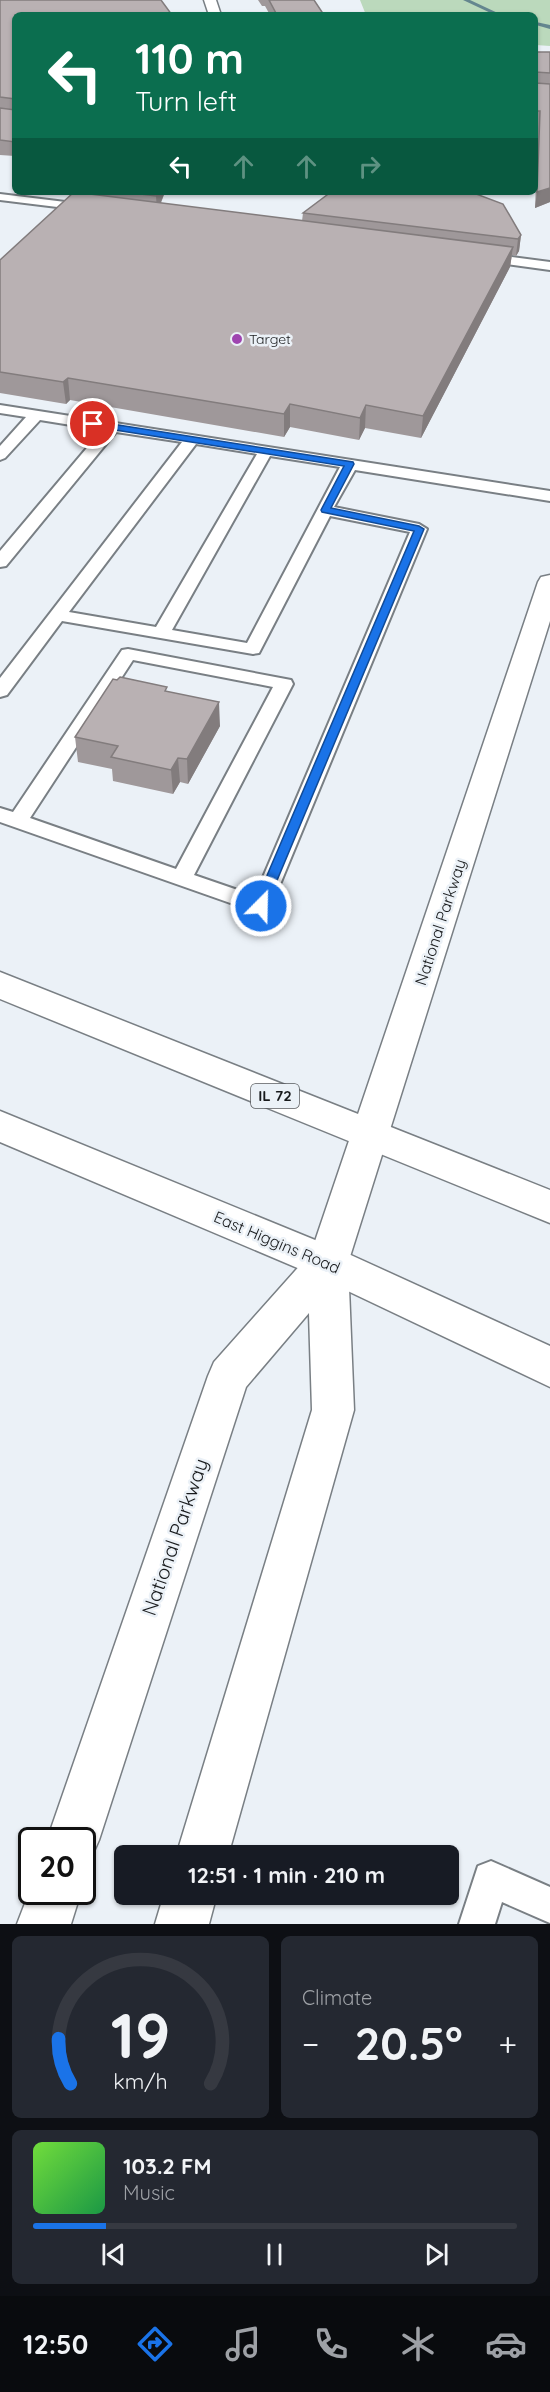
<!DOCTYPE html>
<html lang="en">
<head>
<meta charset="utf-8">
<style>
  :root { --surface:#171b24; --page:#242831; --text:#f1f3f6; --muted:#9ea1a6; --line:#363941; --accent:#1a73e8 }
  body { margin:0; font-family:Quicksand,sans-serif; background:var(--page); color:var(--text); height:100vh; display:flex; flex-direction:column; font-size:22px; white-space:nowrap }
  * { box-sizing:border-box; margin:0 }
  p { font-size:20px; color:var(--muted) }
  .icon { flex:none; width:33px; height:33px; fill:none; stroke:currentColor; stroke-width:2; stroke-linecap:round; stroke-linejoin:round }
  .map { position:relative; height:1924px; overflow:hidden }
  .drawer { display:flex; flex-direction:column; gap:12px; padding:12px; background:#0d0f14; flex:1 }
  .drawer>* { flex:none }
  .banner { position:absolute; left:12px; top:12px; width:526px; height:183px; border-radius:9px; box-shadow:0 2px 4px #0004; background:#0b6e4f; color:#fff; overflow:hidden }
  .speed { position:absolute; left:18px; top:1827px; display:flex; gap:12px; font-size:30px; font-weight:700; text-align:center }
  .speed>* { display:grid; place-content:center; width:78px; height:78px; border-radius:50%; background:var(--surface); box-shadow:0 2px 4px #0004; line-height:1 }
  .speed .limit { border:3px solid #111; border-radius:9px; background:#fff; color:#111 }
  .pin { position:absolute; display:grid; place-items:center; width:51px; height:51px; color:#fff; margin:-26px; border:3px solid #fff; border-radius:50%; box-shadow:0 2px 6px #0007 }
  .me { position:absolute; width:66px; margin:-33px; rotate:23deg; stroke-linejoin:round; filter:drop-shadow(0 0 4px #0008) }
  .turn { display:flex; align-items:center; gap:21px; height:126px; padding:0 24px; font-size:27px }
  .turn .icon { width:78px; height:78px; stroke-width:2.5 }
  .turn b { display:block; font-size:42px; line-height:51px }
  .lanes { display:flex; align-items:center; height:57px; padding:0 24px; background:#0003; justify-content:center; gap:30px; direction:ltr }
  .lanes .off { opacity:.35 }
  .big { font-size:45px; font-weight:800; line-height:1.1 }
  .drawer .widget { flex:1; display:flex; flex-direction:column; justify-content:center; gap:9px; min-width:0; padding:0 21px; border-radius:9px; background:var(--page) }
  .drawer .dial { align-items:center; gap:0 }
  .dial svg { height:156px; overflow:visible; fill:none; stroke:var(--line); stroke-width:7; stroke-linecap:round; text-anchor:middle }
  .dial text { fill:var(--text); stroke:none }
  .song { display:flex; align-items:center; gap:18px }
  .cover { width:72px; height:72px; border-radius:9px; background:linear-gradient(135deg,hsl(100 70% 55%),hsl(140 70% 35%)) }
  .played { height:6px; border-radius:3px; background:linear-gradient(90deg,var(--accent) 15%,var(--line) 15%) }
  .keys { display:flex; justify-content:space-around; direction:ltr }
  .heat { display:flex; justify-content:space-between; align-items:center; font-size:33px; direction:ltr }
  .drawer .tiles { flex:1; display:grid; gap:12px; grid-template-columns:1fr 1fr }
  .widget:last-child { grid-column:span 2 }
  .trip { position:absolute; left:114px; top:1845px; width:345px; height:60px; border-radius:9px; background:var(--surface); box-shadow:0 2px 4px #0004; font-weight:800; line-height:60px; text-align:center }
  .tab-bar { display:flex; height:96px; justify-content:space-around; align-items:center; background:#090b0e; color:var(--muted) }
  .tab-bar .icon { width:42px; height:42px }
  .tab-bar .active { color:var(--accent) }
  .tab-bar b { font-size:27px; color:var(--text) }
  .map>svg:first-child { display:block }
  .green { fill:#bbd9bc }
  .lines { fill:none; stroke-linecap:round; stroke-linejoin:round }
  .stream { fill:#64868f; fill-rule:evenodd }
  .service-casing { stroke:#797f84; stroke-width:4 }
  .minor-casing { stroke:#797f84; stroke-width:3 }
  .primary-casing { stroke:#797f84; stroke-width:3 }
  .service { fill:#fff; fill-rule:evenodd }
  .minor { fill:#fff; fill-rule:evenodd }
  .primary { fill:#fff; fill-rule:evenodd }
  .wall { fill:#9f989a }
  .shaded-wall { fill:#827c7d }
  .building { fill:#b9b1b3; stroke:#827c7d; stroke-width:1.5 }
  .route { fill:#1a73e8; stroke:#114b97; stroke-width:1.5 }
  .poi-dot { fill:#9f45b0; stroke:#ebf1f7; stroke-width:2 }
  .labels { text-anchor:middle; stroke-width:5; stroke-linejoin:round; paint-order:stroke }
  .far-poi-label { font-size:14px; fill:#181a1c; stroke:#ebf1f7; text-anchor:start }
  .shield { fill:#ebf1f7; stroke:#575a5e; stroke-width:1.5 }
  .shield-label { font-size:15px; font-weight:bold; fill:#181a1c }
  .street-label { font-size:16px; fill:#181a1c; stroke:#ebf1f7 }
  .near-street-label { font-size:20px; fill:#181a1c; stroke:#ebf1f7 }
</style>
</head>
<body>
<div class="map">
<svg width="550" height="1924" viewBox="0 0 550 1924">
  <rect width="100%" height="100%" fill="#ebf1f7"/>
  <path class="green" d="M360,0h190v46l-14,-1v-30h-170z"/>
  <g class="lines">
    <path class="stream" d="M463,0h7l32,15h-7z
      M536,22l14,3v4l-14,-4z"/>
    <g class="service-casing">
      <path id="service" d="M0,194l90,11 6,3 -6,3 -90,-11z
        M480,253l70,9v8l-74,-10v-6z
        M0,405l550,86v10l-195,-31 -21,37 85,17 8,5 -158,382 -8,3 -8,-3 -253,-89v-14l13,4 109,-162 6,-1 163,31 2,4 -99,191 61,21 155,-364 -80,-16 -71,137 -6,1 -191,-33 -55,74 -7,2v-19l182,-236 -66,-10 -110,134 -6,1v-16l102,-121 -62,-10 -35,38 -5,2v-14l26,-29 -26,-4zM196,444l61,10 -101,173 -87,-15zM270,456l70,11 -93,176 -75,-13zM133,660l140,27 -97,182 -146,-51z
        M491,1861l59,26v36l-48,-21 -7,22h-36l19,-58z"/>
    </g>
    <g class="minor-casing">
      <path id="minor" d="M204,0h12l5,15h-12z
        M550,575v46l-202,642 6,147 -126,446h-52l136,-446 -3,-97 -63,74 -147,453 -8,18 -9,4v-22h-35l161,-464 6,-14 97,-109 227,-671 3,-5z
        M32,1885v7h49l-10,32h-54z
        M164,1894h53l-8,30h-54z"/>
    </g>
    <g class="primary-casing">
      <path id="primary" d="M0,972l550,218v33l-550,-224z
        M0,1111l342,140 208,95v41l-236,-112 -314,-133z"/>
    </g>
    <use href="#service" class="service"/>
    <use href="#minor" class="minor"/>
    <use href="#primary" class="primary"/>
  </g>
  <path class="wall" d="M0,0l15,15v141l-15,-1z
    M258,0h56l10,15h-54l-5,-9h-3z
    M536,52h14v150l-15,6 3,-82h-2z
    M85,192h80l-4,11 141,18 1,-8 218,22 -2,16 -3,5 -4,-1 -2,12 -89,171 -56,-10 -6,12 -69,-13 -6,10 -214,-37 -4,4 -66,-11v-133l85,-66z
    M168,692l52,34 -32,58 -8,-2 -7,12 -60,-13 -1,-12 -34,-7 -3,-25z"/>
  <path class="shaded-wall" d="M550,188v14l-15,6 2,-16z
    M158,192h7l-8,19 -1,-15z
    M521,235l-2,16 -3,5 2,-17z
    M513,247l-3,20 -89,171 2,-22z
    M68,378l2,22 -4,4 -3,-22z
    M290,404v23l-6,10v-23z
    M366,405l-1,23 -6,12 1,-22z
    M219,702l1,24 -32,58 -1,-25z
    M178,758l2,24 -7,12 -2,-24z"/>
  <path class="building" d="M0,0h161l11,15h-157v127l-15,-2v-32l15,2v-11l-15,-2z
    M269,0h45l10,15h-47z
    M536,52h14v21l-14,-1v11l14,1v104l-13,4 3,-81h-4z
    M74,192l439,55 -90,169 -57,-11 -6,13 -70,-14 -6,10 -216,-36 -5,4 -63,-10v-112z
    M124,192h34l-2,4z
    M331,192h140l32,12 18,31 -3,4 -215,-26z
    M120,677l47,10 -2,4 54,11 -32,57 -9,-1 -7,12 -60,-13 7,-11 -43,-9 38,-58 4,1z"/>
  <path class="route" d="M93,421l260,41 1,2 -23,44 88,18 5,3 -159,380 -4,1 -7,-4 160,-375 -92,-19 -1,-2 23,-44 -254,-40 -1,-2z"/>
  <circle class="poi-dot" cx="237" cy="339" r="6"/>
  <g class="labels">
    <g class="far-poi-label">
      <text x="249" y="344">Target</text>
    </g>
    <rect class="shield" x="251" y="1084" width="48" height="24" rx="4.5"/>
    <g class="shield-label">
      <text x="275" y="1101">IL 72</text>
    </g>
    <g class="street-label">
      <text transform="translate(440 922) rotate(-72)" y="6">National Parkway</text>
      <text transform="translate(277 1242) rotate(23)" y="6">East Higgins Road</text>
    </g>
    <g class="near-street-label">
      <text transform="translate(175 1537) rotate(-71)" y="7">National Parkway</text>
    </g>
  </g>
</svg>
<div class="speed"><div class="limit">20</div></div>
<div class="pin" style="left:93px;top:424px;background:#d93025"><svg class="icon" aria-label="arrive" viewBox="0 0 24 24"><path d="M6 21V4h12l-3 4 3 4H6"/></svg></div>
<svg class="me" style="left:261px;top:906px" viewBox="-20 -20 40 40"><circle r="17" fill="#1a73e8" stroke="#fff" stroke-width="3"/><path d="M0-11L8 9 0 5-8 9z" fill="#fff"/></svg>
<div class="trip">12:51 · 1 min · 210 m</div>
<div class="banner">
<div class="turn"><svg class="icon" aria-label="left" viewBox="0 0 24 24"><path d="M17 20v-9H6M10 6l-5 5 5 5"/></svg><div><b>110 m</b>Turn left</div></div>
<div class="lanes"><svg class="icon" aria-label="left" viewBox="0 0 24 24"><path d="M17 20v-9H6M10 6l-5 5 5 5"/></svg><svg class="icon off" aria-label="ahead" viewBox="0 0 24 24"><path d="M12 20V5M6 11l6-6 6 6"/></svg><svg class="icon off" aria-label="ahead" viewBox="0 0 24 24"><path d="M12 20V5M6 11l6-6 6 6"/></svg><svg class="icon off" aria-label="right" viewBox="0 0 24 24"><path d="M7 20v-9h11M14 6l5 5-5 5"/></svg></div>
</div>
</div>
<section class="drawer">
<div class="tiles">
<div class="widget dial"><svg viewBox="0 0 100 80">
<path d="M14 69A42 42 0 1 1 86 69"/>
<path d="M14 69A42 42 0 0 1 8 46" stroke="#1a73e8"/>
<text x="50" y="56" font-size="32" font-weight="700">19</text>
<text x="50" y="72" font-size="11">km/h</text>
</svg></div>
<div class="widget"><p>Climate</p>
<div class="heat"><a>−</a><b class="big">20.5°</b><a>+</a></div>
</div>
<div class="widget">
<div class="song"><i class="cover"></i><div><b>103.2 FM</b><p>Music</p></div></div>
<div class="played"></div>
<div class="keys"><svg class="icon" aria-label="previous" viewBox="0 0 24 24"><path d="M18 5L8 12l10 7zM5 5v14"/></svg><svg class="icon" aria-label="pause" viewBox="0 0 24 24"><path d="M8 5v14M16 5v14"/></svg><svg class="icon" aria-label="next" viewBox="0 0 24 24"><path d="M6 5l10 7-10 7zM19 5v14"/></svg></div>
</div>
</div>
</section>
<nav class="tab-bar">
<b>12:50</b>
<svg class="icon active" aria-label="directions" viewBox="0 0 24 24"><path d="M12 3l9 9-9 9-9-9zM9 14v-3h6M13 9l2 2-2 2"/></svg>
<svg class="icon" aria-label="music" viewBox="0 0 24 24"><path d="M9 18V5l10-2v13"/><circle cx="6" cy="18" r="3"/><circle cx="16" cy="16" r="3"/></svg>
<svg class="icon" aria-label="phone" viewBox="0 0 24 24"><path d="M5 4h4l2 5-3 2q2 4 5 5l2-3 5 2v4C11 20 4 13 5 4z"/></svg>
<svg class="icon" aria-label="climate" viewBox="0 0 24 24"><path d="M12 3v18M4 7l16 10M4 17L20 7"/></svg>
<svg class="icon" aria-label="car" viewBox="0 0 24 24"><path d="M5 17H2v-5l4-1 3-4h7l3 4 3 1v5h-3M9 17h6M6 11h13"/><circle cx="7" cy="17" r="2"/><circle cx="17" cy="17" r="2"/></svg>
</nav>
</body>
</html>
